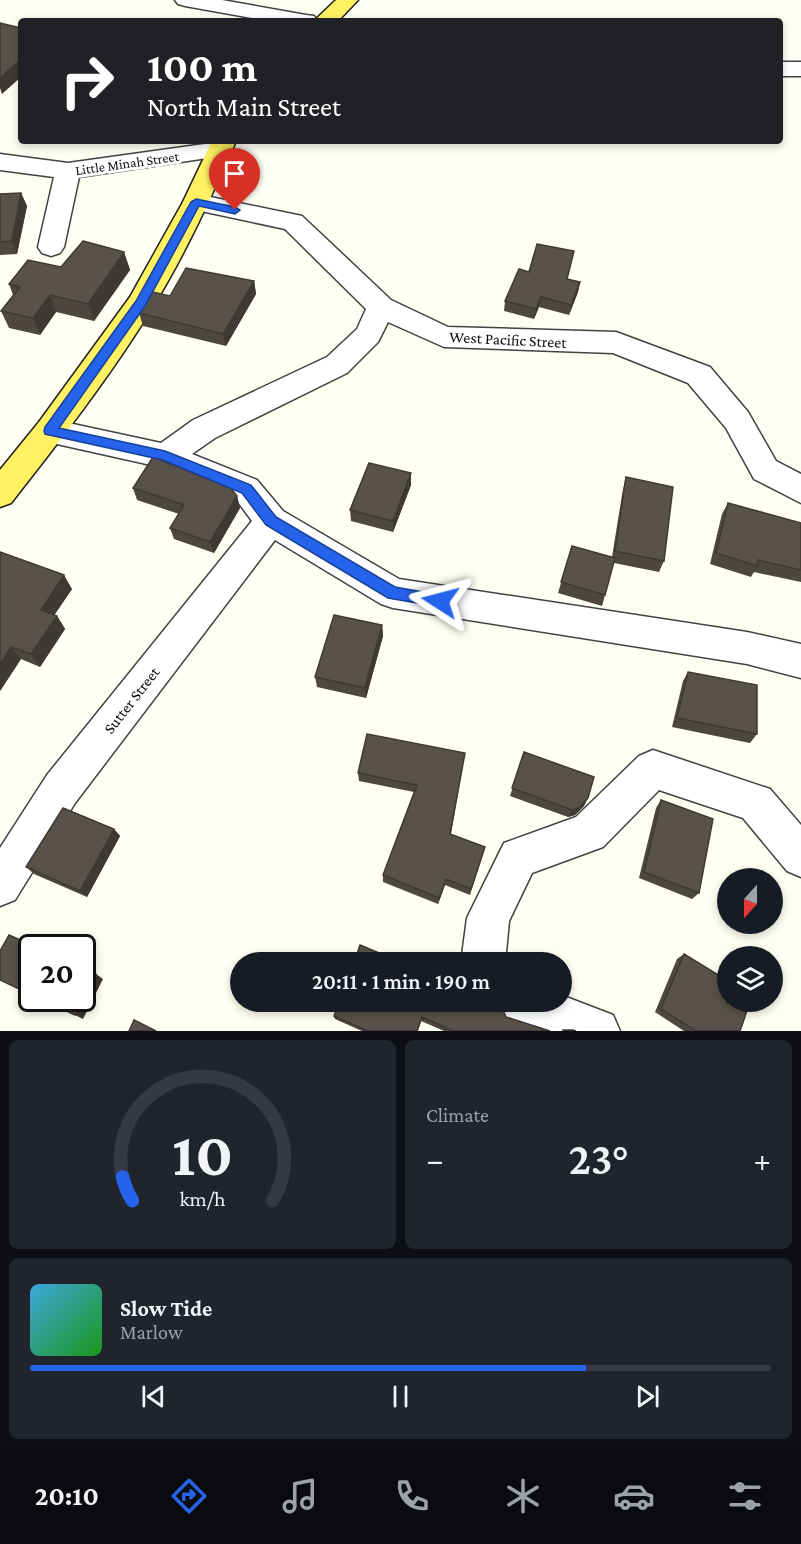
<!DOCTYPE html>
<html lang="en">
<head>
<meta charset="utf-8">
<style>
  :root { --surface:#171b24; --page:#20242c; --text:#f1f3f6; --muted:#9ea1a6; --line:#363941; --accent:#2563eb }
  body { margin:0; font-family:"Crimson Pro",serif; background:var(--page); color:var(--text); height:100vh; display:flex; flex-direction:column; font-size:22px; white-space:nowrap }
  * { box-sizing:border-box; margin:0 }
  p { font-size:20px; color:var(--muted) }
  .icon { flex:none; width:33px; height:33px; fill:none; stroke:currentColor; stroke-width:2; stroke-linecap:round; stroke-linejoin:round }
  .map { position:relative; height:1031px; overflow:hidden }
  .details { display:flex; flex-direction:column; gap:9px; padding:9px; background:#0d0f14; flex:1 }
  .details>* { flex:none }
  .guide { position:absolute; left:18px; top:18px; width:765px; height:126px; border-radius:6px; box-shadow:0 3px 9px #0003; background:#202124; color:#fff; overflow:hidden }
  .needle { width:39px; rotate:201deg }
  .controls { position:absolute; left:717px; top:868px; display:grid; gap:12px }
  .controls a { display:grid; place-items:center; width:66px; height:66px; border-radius:50%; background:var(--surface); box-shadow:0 3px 9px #0003; font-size:30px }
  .speed { position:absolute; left:18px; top:934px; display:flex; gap:12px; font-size:30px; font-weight:700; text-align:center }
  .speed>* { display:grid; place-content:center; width:78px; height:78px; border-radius:50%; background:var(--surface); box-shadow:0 3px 9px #0003; line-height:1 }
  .speed .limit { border:3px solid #111; border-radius:9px; background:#fff; color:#111 }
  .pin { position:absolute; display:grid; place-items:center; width:51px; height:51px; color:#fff; margin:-62px -26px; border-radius:50% 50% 50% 0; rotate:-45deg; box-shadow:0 0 6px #0007 }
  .pin .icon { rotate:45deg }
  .me { position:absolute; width:66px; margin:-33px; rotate:279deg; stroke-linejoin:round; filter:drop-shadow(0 0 4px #0008) }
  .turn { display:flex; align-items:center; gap:21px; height:126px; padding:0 30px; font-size:27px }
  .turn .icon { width:78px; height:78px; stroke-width:2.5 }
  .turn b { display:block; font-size:42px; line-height:51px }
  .big { font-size:45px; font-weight:600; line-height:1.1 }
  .details .widget { flex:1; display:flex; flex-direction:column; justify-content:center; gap:9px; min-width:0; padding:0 21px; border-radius:9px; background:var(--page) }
  .details .dial { align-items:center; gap:0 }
  .dial svg { height:156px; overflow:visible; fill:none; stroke:var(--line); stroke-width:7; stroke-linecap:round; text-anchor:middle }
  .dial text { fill:var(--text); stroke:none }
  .song { display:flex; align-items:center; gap:18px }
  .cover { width:72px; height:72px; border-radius:9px; background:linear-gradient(135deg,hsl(200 70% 55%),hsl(120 70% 35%)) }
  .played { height:6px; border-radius:3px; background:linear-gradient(90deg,var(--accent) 75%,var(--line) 75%) }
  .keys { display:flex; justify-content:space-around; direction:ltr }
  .heat { display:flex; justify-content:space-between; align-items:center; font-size:33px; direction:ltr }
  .details .tiles { flex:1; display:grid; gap:9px; grid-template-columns:1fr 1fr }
  .widget:last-child { grid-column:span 2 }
  .trip { position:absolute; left:230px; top:952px; width:342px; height:60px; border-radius:30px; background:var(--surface); box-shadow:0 3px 9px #0003; font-weight:600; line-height:60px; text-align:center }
  .dock { display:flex; height:96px; justify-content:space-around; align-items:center; background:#090b0e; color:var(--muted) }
  .dock .icon { width:42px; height:42px }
  .dock .on { color:var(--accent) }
  .dock b { font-size:27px; color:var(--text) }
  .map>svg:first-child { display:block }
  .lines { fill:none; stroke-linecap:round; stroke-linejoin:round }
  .minor-casing { stroke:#424242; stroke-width:3 }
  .major-casing { stroke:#202020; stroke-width:3 }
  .minor { fill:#fff; fill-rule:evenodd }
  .major { fill:#fff162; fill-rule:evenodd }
  .wall { fill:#4d4740 }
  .shaded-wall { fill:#3e3934 }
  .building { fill:#59524a; stroke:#3e3934; stroke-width:1.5 }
  .route { fill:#2563eb; stroke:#184099; stroke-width:1.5 }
  .labels { text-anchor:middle; stroke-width:6; stroke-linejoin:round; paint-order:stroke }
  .far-street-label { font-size:14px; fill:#0f0f0f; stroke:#fff }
  .street-label { font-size:16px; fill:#0f0f0f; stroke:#fff }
</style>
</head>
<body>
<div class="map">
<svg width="801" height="1031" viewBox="0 0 801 1031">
  <rect width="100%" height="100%" fill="#fffef2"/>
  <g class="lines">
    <g class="minor-casing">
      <path id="minor" d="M175,0h47l84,15 8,1 3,5h-48l-84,-15 -7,-2z
        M780,62h21v14h-21z
        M219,142l9,3 3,5 -3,5 -149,22 -15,70 -4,6 -9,3 -9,-3 -4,-6 16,-70 -54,-7v-16l68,9z
        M196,194l106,22 89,84 57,27 168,5 94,35 38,45 28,49 25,13v29l-47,-24 -28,-51 -38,-45 -75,-30 -169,-6 -56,-25 -10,20 -31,31 -132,65 -23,16 65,26 26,31 116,68 348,53 54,12v34l-54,-14 -354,-56 -12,-4 -106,-64 -200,263 -60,97 -15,6v-58l47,-73 205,-254 -17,-23 -75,-31 -121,-27 -5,-9 5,-9 11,-3 111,24 32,-23 134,-63 30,-28 9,-20 -81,-80 -98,-21 -4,-6 4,-6z
        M653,750l117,39 31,36v52l-14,-6 -44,-53 -84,-28 -56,57 -71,26 -23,48 -4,42h-44l6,-45 37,-75 72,-26 63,-61z
        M561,995l52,20 7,16h-82l-34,-13 -6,-16h63z"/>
    </g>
    <g class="major-casing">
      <path id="major" d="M336,0h22l-20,21h-24z
        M212,141h24c-25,56 -51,114 -84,167 -40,66 -93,134 -141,195l-11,4v-37l39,-48 91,-125 53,-95z"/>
    </g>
    <use href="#minor" class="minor"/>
    <use href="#major" class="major"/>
  </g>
  <path class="wall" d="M21,193l6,13 -10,48 -17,1v-61z
    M124,252l6,18 -36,51 -38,-9 -16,23 -31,-7 -8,-17 12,-16 -4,-11 52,-17z
    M572,261l-5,18 13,3 -2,10 -9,23 -30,-8 -5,12 -30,-8 1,-10 24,-29z
    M254,281l2,13 -30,52 -83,-20 -4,-13z
    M626,477l38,84 -5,11 -45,-9 -9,32 -3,11 -44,-13 14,-47 40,11 11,-68z
    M411,485l-18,47 -42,-11 -1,-11z
    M133,488l104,8 3,12 -26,45 -40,-14 -4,-11 9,-14 -42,-14z
    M728,503l73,20v59l-47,-10 -3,5 -41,-13 12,-50z
    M0,552l72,37 -18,26 3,1 8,13 -25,38 -19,-8 -21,32z
    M382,625l1,11 -17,62 -49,-11 -2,-10z
    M688,672l69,62 -7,9 -78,-16 11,-46z
    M524,752l60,54 -9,9 -7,2 -58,-21z
    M465,753l-14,81 32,20 -13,41 -25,-10 -7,19 -55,-22v-7l31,-83 -55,-11 -1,-8z
    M661,800l38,93 -7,6 -53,-21 17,-70z
    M114,829l6,7 -33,61 -53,-23 -8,-7z
    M684,954l56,77h-56l-29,-19 22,-53z
    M334,1016l172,1 44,14h-106l-23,-10 -3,10h-56l-27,-12z"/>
  <path class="shaded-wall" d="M21,59v18l-19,17 -2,-6v-10z
    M21,193l6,13 -10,48 -5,-13z
    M124,252l6,18 -36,51 -6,-17z
    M254,281l2,13 -30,52 -3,-12z
    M580,282l-2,10 -9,23 2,-10z
    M50,295l6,17 -16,23 -7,-17z
    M541,297l-2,10 -5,12 2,-10z
    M411,473v12l-18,47v-11z
    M237,496l3,12 -26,45 -4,-11z
    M64,575l8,14 -23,34 -8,-13z
    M57,616l8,13 -25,38 -9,-13z
    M382,625l1,11 -17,62 -1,-10z
    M11,647l10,12 -21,32v-27z
    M588,798l-4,8 -9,9 -7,2 4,-7z
    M114,829l6,7 -33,61 -7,-6z
    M446,879l-1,6 -7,19 1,-6z
    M96,974l7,5 -20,40 -8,-4z"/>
  <path class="building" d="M0,23l21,5v31l-21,19z
    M21,193l-9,48 -12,1v-48z
    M83,241l41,11 -36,52 -38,-9 -17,23 -32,-7 19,-24 -11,-3 19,-24 33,7z
    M537,244l37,7 -7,28 13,3 -9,23 -30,-8 -5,12 -31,-8 14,-32 10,3z
    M186,268l68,13 -31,53 -84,-21 14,-21 17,4z
    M153,457l78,31 6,8 -27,46 -40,-14 14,-23 -51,-17z
    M369,463l42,10 -18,48 -43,-11z
    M626,477l47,10 -9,74 -49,-10z
    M728,503l73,20v47l-43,-10 -1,6 -41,-13z
    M572,546l43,12 -10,37 -44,-13z
    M0,552l64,23 -23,35 16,6 -26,38 -20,-7 -11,17z
    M334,615l48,10 -17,63 -50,-11z
    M688,672l69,13v49l-80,-16z
    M367,734l98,19 -15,81 35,13 -14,42 -25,-10 -7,19 -56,-23 34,-90 -59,-12z
    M524,752l70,25 -6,21 -9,10 -7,2 -60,-22z
    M661,800l52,19 -14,74 -55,-21z
    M63,808l51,21 -34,62 -54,-24z
    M9,935l29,13h-6v47l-32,-15v-29z
    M360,945l43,18h-49z
    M684,954l44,27v21h22l-10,29h-44l-35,-22z
    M82,968l14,6 -21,41 -34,-16h41z
    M339,1002h145l19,8 3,7 44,14h-97l-31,-14 -5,14h-49l-34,-15z
    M134,1020l22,11h-27z
    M563,1030h10l3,1h-13z"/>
  <path class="route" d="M196,199l39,8 5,3 -5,4 -36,-8 -54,100 -86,122 106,23 86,34 25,32 119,70 50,9 2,5 -2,4 -5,2 -52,-9 -122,-73 -24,-32 -79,-33 -118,-26 -1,-3 1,-4 91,-126 55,-99z"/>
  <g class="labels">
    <g class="far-street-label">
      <text transform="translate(127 163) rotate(-8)" y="5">Little Minah Street</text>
    </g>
    <g class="street-label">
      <text transform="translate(508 339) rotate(3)" y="6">West Pacific Street</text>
      <text transform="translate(131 700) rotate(-52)" y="6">Sutter Street</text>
    </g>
  </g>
</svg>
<div class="controls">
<a><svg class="needle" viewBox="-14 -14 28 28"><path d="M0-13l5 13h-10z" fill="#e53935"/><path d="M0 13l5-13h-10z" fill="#9ea1a6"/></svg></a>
<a><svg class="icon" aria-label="layers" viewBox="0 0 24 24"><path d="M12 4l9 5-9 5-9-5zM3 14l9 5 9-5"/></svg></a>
</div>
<div class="speed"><div class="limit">20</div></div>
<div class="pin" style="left:235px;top:210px;background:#d93025"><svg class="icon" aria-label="arrive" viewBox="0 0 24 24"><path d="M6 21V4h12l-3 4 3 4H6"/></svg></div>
<svg class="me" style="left:440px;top:601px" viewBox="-20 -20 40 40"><path d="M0-17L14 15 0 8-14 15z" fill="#2563eb" stroke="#fff" stroke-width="4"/></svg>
<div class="trip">20:11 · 1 min · 190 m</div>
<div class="guide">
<div class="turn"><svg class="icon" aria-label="right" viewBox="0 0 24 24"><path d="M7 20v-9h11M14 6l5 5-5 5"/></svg><div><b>100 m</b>North Main Street</div></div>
</div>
</div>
<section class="details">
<div class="tiles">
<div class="widget dial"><svg viewBox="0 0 100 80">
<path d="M14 69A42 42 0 1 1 86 69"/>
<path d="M14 69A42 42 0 0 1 9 57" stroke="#2563eb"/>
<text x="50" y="56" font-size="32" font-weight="700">10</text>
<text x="50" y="72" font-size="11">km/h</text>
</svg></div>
<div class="widget"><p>Climate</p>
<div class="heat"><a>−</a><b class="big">23°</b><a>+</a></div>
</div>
<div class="widget">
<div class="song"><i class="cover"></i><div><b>Slow Tide</b><p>Marlow</p></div></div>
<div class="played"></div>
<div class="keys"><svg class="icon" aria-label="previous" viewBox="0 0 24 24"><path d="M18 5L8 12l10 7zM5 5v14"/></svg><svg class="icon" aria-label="pause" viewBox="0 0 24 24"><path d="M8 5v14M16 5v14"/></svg><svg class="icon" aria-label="next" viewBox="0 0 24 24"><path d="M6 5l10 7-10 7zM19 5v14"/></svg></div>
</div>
</div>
</section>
<nav class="dock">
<b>20:10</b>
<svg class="icon on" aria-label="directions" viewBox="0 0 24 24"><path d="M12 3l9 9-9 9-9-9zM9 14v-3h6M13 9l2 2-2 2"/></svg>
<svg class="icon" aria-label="music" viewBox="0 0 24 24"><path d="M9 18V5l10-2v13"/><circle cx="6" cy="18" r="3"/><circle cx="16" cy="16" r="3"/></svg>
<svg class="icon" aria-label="phone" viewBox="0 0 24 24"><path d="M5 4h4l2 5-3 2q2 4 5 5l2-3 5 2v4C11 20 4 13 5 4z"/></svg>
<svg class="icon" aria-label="climate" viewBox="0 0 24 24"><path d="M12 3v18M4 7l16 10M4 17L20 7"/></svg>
<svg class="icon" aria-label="car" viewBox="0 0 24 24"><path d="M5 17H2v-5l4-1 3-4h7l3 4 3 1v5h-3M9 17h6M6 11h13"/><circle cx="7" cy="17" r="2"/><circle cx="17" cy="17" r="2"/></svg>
<svg class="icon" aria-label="filters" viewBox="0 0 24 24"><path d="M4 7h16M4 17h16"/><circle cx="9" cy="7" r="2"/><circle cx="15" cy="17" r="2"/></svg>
</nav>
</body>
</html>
